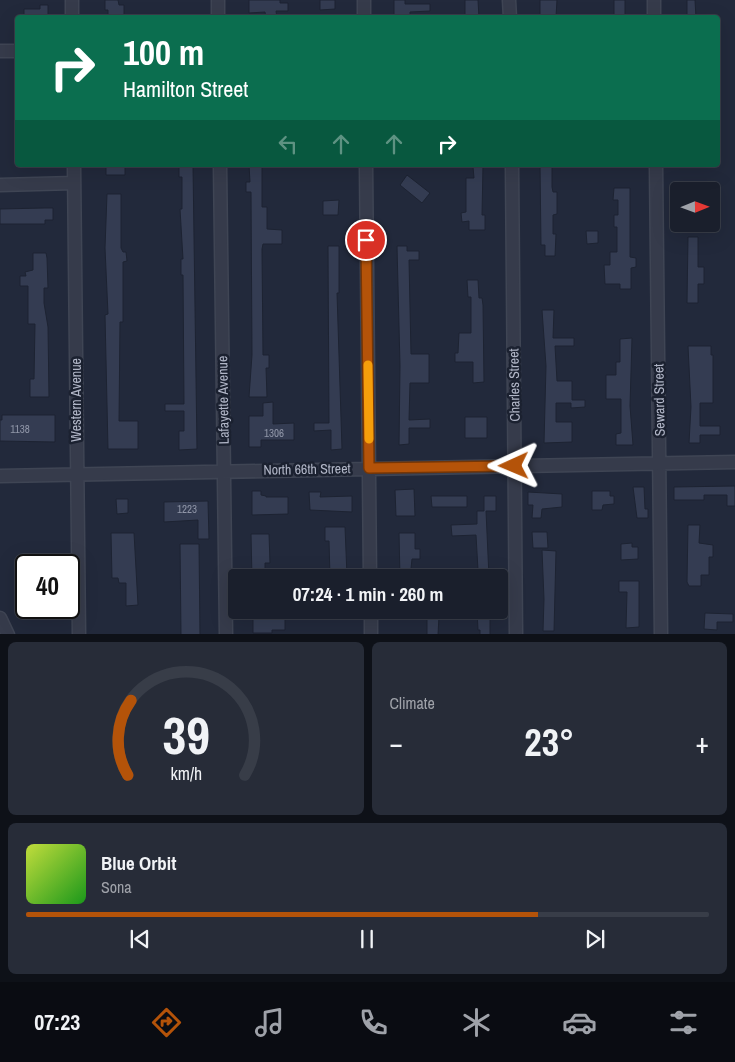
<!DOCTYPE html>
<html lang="en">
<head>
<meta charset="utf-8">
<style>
  :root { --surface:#1a1f2c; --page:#272c38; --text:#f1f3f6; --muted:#9fa2a9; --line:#383d48; --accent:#b45309 }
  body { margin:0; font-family:"Archivo Narrow",sans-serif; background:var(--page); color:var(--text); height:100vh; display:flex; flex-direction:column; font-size:19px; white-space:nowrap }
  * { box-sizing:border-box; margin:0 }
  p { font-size:16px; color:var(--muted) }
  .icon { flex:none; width:28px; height:28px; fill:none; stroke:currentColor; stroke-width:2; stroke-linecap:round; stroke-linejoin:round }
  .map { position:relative; height:634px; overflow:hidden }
  .details { display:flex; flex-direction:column; gap:8px; padding:8px; background:#0e1118; flex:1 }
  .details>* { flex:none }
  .top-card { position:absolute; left:15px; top:15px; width:705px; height:152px; border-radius:5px; box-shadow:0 5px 20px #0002,0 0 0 1px var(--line); background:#0b6e4f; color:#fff; overflow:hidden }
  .needle { width:32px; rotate:89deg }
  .fabs { position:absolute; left:670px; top:182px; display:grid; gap:10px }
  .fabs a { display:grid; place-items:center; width:50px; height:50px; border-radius:5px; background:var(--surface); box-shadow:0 5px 20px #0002,0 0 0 1px var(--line); font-size:25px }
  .speed { position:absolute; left:15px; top:554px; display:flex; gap:10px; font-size:25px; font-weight:700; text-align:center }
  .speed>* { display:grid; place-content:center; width:65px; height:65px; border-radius:50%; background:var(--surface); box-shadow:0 5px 20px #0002,0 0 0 1px var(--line); line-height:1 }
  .speed .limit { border:2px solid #111; border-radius:8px; background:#fff; color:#111 }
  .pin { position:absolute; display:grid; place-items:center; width:42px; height:42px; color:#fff; margin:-21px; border:2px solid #fff; border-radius:50%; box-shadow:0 1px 5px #0007 }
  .me { position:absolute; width:55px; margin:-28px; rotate:269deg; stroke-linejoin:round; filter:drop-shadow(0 0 4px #0008) }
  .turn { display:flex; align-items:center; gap:18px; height:105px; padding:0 25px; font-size:22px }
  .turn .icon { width:65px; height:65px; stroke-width:2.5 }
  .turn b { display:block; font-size:35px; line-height:42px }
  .lanes { display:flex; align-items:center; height:48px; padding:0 25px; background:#0003; justify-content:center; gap:25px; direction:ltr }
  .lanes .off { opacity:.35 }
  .big { font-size:38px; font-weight:700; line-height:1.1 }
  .details .card { flex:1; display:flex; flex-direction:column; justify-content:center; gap:8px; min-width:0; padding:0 18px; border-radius:8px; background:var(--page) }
  .details .dial { align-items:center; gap:0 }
  .dial svg { height:130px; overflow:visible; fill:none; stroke:var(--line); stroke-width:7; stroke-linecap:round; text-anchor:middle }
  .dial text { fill:var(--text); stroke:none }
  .song { display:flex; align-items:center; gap:15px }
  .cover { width:60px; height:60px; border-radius:8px; background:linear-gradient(135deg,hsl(70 70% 55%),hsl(120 70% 35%)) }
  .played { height:5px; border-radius:2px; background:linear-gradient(90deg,var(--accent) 75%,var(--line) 75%) }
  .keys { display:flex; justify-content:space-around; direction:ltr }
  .heat { display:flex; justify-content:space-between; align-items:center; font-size:28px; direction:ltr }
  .details .tiles { flex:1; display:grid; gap:8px; grid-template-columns:1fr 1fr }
  .card:last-child { grid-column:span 2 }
  .trip { position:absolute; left:228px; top:569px; width:280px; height:50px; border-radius:5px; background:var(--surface); box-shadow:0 5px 20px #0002,0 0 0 1px var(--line); font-weight:700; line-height:50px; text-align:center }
  .dock { display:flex; height:80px; justify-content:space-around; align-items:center; background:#0a0c12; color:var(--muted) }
  .dock .icon { width:35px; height:35px }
  .dock .active { color:var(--accent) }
  .dock b { font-size:22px; color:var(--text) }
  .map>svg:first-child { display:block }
  .building { fill:#343c52; stroke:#1d2332 }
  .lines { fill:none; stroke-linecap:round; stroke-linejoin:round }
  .minor-casing { stroke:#3f4554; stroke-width:15 }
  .minor { stroke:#363b4b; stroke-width:12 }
  .route-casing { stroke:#753606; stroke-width:12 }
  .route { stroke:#b45309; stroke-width:9 }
  .slow { stroke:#f59e0b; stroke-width:9 }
  .labels { text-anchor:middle; stroke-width:5; stroke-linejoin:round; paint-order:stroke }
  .number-label { font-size:11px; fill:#9096a8 }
  .street-label { font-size:14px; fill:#b1b6c7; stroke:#1b2130 }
</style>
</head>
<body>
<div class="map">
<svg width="735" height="635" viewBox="0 0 735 635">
  <rect width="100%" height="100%" fill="#22293b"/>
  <path class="building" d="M105,0h13l1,5h5v11h-16v-6h-3z
    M249,0h31v3h8v8h-12l1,7h-11l-1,-6 -16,1z
    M320,0h15v9l-15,1z
    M394,0h11v4h25v7l-20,1v6h-16z
    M465,0h13l1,18h-14z
    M540,0h17l-1,17 -16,1z
    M614,0h11v18h-11z
    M687,0h8l1,18h-9z
    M40,5h8v12l-24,1v-9h16z
    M106,165h19v10h-19z
    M179,165h14l4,284 -18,1v-19h5v-20h-19v-7h19l-1,-129h-2v-16h2l-3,-50h2v-32h-3z
    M249,165h13v42h5v22l15,1v14h-19l-1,5 1,106h6v13h-3l1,29h-18l3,-42 -1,-163h-5v-10h4z
    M540,165h12v22l1,5h4v22l-4,1v19h3l-1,22h-10v-11h-4z
    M483,166l-1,49h3v15h-16v-9l-7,1 -1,-9 5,-1v-34h8l-1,-11z
    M407,175l23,18 -8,10 -22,-18z
    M614,188h16v69l6,1v9l-5,1v21h-11v-5h-15l-1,-19h6v-13h7v-25h-3v-12h4v-15h-5z
    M107,194h14v54l2,4h3l1,9 -4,1v60h-3l-1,99h19v28h-30l-3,-134 3,-1 -3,-66z
    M339,200l-1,15h-15v-14z
    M44,208h9v12h-8v4h-45v-15z
    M586,231h12v12l-11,1z
    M688,237h10v30h6v17h-6v19h-11z
    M328,246h11v47h-2l5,156 -11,1v-20l-17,1v-8h15z
    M397,246h10v5h12v9h-10l2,94h18v29h-19l-1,37 21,-1v9h-21v16l-10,1 1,-79z
    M33,253h13l1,5 1,30h-4v15l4,24 1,70h-19v-18h4l1,-55h-7v-38h-8v-10h6l-1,-4 8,-2z
    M467,280h11l1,18h3l1,7 1,77 -11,1v-21h-18v-9h3l1,-20h12v-36h-3z
    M542,310h12l-1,28h21v8h-19l2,35h15v19h13v7l-14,1v-5h-15v19h16v20l-28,1 2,-77z
    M632,338l-2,68 3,39h-17v-11l5,-1v-34h-15v-24h10v-13h4v-23z
    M688,346h23v9h2v48h-13v23h20v9h-20v8h-11l2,-36z
    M273,402v22l21,-1v17h-33v7h-12v-31h14v-13z
    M2,415h53v27l-55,-1v-21h2z
    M465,417h22v21h-22z
    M735,486v20h-8v-11h-23v5h-30v-13z
    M633,487h11l1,22h3v9h-11z
    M414,489l1,27h-19l-1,-26z
    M252,491h9v4l5,1v1h22v17l-36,1z
    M592,491h18v5h4v8l-11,1 -1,5h-10z
    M309,492h12l-1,5 32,-1v16l-42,-2z
    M528,492l34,2v13l-20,2 -1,9h-9l1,-13h-5z
    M431,496h36v11h-35z
    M484,496h12v15h-10l3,66h-26v-7h15l-2,-35 -24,1 -1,-11 26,-1v-13h7z
    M116,499h12v14l-11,1z
    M208,501l1,38h-11v-19l-34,2v-20z
    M688,525h12l-1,18 14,2v12h-4v18h-8v11h-12l-2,-4z
    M325,527h20l2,49 -17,1 -1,-36h-4z
    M532,532h15l1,16h-15z
    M111,533h23l4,72 -12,1v-23h-7l-1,-5h-6z
    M399,533h16v16h5v10h-8l-2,19h-10z
    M251,534h18l1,29h-5v15h-13z
    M632,543v4h6v12l-17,1v-16z
    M180,544h19l1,91h-19z
    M542,550l14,1 -2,80h-11l1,-32z
    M619,581h20v46l-13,1 1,-36h-8z
    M253,610h13v9h19v11h-13v3h-19z
    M477,610h13v25h-10v-5h-2z
    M705,613l28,1v8h-16v8l-13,-1z
    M427,616h12l-1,19h-11z"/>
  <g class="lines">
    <g class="minor-casing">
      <path id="minor" d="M72,0v18
        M218,0v18
        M364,0v18
        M509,0l1,18
        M654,0v18
        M0,51h18
        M74,165l5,470
        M220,165l6,470
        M366,165l4,413
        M512,165l4,470
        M656,165l5,470
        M0,185l74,-2
        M0,476l735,-14
        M371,610v25
        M0,618l8,17"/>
    </g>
    <use href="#minor" class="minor"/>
  </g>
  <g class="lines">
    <g class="route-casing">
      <path id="route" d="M366,240l3,228 145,-2"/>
    </g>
    <use href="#route" class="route"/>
    <path class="slow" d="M368,365l1,74"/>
  </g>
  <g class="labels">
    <g class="number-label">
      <text x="20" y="433">1138</text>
      <text x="274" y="437">1306</text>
      <text x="187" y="513">1223</text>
    </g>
    <g class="street-label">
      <text transform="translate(514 385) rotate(-91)" y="5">Charles Street</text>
      <text transform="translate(76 400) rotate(-90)" y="5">Western Avenue</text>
      <text transform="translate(223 400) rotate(-91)" y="5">Lafayette Avenue</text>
      <text transform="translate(659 400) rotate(-91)" y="5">Seward Street</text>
      <text transform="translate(307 469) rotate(-1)" y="5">North 66th Street</text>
    </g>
  </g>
</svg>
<div class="fabs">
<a><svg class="needle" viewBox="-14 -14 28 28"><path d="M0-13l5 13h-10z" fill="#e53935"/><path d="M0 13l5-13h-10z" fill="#9fa2a9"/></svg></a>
</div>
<div class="speed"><div class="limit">40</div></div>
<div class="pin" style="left:366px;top:240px;background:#d93025"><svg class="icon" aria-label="arrive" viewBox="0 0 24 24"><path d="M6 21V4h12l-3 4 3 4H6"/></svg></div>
<svg class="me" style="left:514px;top:466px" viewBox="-20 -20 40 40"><path d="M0-17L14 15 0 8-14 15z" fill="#b45309" stroke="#fff" stroke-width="4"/></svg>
<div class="trip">07:24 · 1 min · 260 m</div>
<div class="top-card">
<div class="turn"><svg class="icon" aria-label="right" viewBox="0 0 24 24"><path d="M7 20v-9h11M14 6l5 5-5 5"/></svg><div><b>100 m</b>Hamilton Street</div></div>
<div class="lanes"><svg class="icon off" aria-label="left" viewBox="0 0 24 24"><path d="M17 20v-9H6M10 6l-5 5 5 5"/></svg><svg class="icon off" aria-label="ahead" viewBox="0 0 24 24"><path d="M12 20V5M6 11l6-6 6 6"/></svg><svg class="icon off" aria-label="ahead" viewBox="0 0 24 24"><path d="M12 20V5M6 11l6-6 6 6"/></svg><svg class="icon" aria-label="right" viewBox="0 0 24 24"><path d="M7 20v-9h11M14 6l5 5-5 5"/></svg></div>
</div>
</div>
<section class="details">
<div class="tiles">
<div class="card dial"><svg viewBox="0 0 100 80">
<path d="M14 69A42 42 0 1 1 86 69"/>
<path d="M14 69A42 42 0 0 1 16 23" stroke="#b45309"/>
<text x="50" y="56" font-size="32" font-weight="700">39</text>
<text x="50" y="72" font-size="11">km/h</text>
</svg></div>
<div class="card"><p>Climate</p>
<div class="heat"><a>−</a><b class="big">23°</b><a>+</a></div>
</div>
<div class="card">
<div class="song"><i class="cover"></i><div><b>Blue Orbit</b><p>Sona</p></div></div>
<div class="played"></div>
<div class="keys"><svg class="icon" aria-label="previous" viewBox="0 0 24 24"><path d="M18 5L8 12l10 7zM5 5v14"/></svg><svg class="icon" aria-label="pause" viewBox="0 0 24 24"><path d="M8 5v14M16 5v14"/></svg><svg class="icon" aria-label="next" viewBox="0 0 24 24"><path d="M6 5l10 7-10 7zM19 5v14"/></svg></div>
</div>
</div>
</section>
<nav class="dock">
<b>07:23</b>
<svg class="icon active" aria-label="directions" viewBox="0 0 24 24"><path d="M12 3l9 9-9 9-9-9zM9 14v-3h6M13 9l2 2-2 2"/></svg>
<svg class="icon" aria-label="music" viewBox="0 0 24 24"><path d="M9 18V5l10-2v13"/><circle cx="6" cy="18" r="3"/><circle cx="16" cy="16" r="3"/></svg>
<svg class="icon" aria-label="phone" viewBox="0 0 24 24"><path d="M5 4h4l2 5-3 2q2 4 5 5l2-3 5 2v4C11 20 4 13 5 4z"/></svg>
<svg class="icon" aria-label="climate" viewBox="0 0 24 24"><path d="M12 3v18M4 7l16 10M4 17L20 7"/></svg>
<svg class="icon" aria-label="car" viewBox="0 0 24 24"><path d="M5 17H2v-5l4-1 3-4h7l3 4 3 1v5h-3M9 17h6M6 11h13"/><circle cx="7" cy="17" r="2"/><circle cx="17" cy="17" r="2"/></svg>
<svg class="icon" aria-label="filters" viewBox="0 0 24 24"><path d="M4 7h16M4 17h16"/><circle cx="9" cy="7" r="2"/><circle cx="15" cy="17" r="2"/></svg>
</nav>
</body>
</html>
